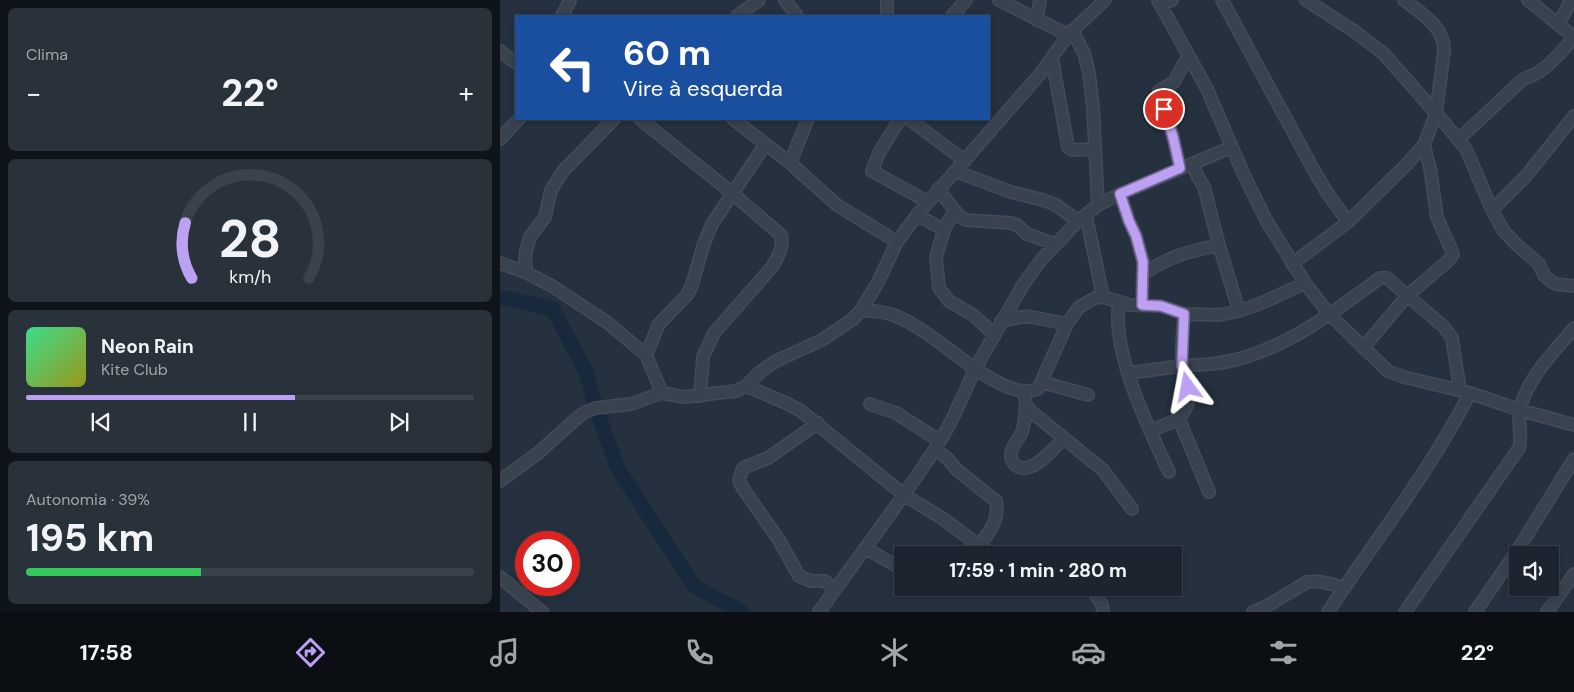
<!DOCTYPE html>
<html lang="pt">
<head>
<meta charset="utf-8">
<style>
  :root { --surface:#1c252f; --page:#29313b; --text:#f1f3f6; --muted:#a0a5aa; --line:#3a424b; --accent:#bca0f2 }
  body { margin:0; font-family:"DM Sans",sans-serif; background:var(--page); color:var(--text); height:100vh; display:flex; flex-direction:column; font-size:19px; white-space:nowrap }
  * { box-sizing:border-box; margin:0 }
  p { font-size:16px; color:var(--muted) }
  .icon { flex:none; width:28px; height:28px; fill:none; stroke:currentColor; stroke-width:2; stroke-linecap:round; stroke-linejoin:round }
  .map { position:relative; flex:1; overflow:hidden }
  .panel { display:flex; flex-direction:column; gap:8px; padding:8px; background:#0f141a; width:500px }
  .panel>* { flex:none }
  .banner { position:absolute; left:15px; top:15px; width:475px; height:105px; border-radius:0px; box-shadow:0 2px 8px #0003,0 0 0 1px var(--line); background:#1a4fa0; color:#fff; overflow:hidden }
  .buttons { position:absolute; left:1009px; top:546px; display:grid; gap:10px }
  .buttons a { display:grid; place-items:center; width:50px; height:50px; border-radius:0px; background:var(--surface); box-shadow:0 2px 8px #0003,0 0 0 1px var(--line); font-size:25px }
  .speed { position:absolute; left:15px; top:531px; display:flex; gap:10px; font-size:25px; font-weight:700; text-align:center }
  .speed>* { display:grid; place-content:center; width:65px; height:65px; border-radius:50%; background:var(--surface); box-shadow:0 2px 8px #0003,0 0 0 1px var(--line); line-height:1 }
  .speed .limit { border:8px solid #d22; background:#fff; color:#111 }
  .pin { position:absolute; display:grid; place-items:center; width:42px; height:42px; color:#fff; margin:-21px; border:2px solid #fff; border-radius:50%; box-shadow:0 1px 5px #0007 }
  .me { position:absolute; width:55px; margin:-28px; rotate:347deg; stroke-linejoin:round; filter:drop-shadow(0 0 4px #0008) }
  .turn { display:flex; align-items:center; gap:18px; height:105px; padding:0 25px; font-size:22px }
  .turn .icon { width:65px; height:65px; stroke-width:2.5 }
  .turn b { display:block; font-size:35px; line-height:42px }
  .big { font-size:38px; font-weight:700; line-height:1.1 }
  .panel .tile { flex:1; display:flex; flex-direction:column; justify-content:center; gap:8px; min-width:0; padding:0 18px; border-radius:8px; background:var(--page) }
  .panel .dial { align-items:center; gap:0 }
  .dial svg { height:130px; overflow:visible; fill:none; stroke:var(--line); stroke-width:7; stroke-linecap:round; text-anchor:middle }
  .dial text { fill:var(--text); stroke:none }
  .song { display:flex; align-items:center; gap:15px }
  .cover { width:60px; height:60px; border-radius:8px; background:linear-gradient(135deg,hsl(150 70% 55%),hsl(60 70% 35%)) }
  .played { height:5px; border-radius:2px; background:linear-gradient(90deg,var(--accent) 60%,var(--line) 60%) }
  .keys { display:flex; justify-content:space-around; direction:ltr }
  .heat { display:flex; justify-content:space-between; align-items:center; font-size:28px; direction:ltr }
  .charge { height:8px; border-radius:4px; background:linear-gradient(90deg,#34c759 39%,var(--line) 0) }
  .trip { position:absolute; left:394px; top:546px; width:288px; height:50px; border-radius:0px; background:var(--surface); box-shadow:0 2px 8px #0003,0 0 0 1px var(--line); font-weight:700; line-height:50px; text-align:center }
  .menu { display:flex; height:80px; justify-content:space-around; align-items:center; background:#0b0f13; color:var(--muted) }
  .menu .icon { width:35px; height:35px }
  .menu .current { color:var(--accent) }
  .menu b { font-size:22px; color:var(--text) }
  main { display:flex; flex:1; min-height:0 }
  .map>svg:first-child { display:block }
  .lines { fill:none; stroke-linecap:round; stroke-linejoin:round }
  .river { stroke:#18293d; stroke-width:15 }
  .minor-casing { stroke:#424c58; stroke-width:14 }
  .minor { stroke:#39434f; stroke-width:11 }
  .route-casing { stroke:#7a689d; stroke-width:12 }
  .route { stroke:#bca0f2; stroke-width:9 }
</style>
</head>
<body>
<main>
<section class="panel">
<div class="tile"><p>Clima</p>
<div class="heat"><a>−</a><b class="big">22°</b><a>+</a></div>
</div>
<div class="tile dial"><svg viewBox="0 0 100 80">
<path d="M14 69A42 42 0 1 1 86 69"/>
<path d="M14 69A42 42 0 0 1 10 35" stroke="#bca0f2"/>
<text x="50" y="56" font-size="32" font-weight="700">28</text>
<text x="50" y="72" font-size="11">km/h</text>
</svg></div>
<div class="tile">
<div class="song"><i class="cover"></i><div><b>Neon Rain</b><p>Kite Club</p></div></div>
<div class="played"></div>
<div class="keys"><svg class="icon" aria-label="previous" viewBox="0 0 24 24"><path d="M18 5L8 12l10 7zM5 5v14"/></svg><svg class="icon" aria-label="pause" viewBox="0 0 24 24"><path d="M8 5v14M16 5v14"/></svg><svg class="icon" aria-label="next" viewBox="0 0 24 24"><path d="M6 5l10 7-10 7zM19 5v14"/></svg></div>
</div>
<div class="tile"><p>Autonomia · 39%</p><b class="big">195 km</b><div class="charge"></div></div>
</section>
<div class="map">
<svg width="1074" height="612" viewBox="0 0 1074 612">
  <rect width="100%" height="100%" fill="#25313f"/>
  <g class="lines">
    <path class="river" d="M0,297l53,12 33,63 10,36 21,59 77,119 48,26"/>
    <g class="minor-casing">
      <path id="minor" d="M285,0l12,16
        M499,0l69,35
        M658,0l49,89 37,86 22,45 39,63 24,31 59,57 16,6 66,16 50,17 54,15
        M722,0l90,167 14,24 22,31 -56,42
        M806,0l48,31 29,22 53,60 30,36 26,61 11,20 14,15 22,19 5,11 8,7 4,2 18,2
        M1028,0l46,37
        M660,4l12,-4
        M62,16l8,-16
        M237,16l22,-16
        M387,16v-16
        M452,16l14,-16
        M537,20l3,-20
        M1058,25l13,-25
        M572,30l12,23 5,20 4,34 5,98
        M0,51l16,12
        M552,58l16,89 4,3 23,-1
        M140,119l92,74 49,42c3,11 -3,22 -9,32l-58,66 -11,24 -3,39
        M233,119l57,44 47,42 60,37
        M400,119l-21,34 -7,18 56,31
        M409,119l56,42
        M0,139l19,-20
        M959,139l62,-58c5,-4 12,-5 18,-9 14,-10 24,-21 35,-35
        M732,147l-112,47 -22,11 -20,16 -37,39 -18,25 -48,84c18,11 42,28 63,20l29,-65 12,-17 16,-9 8,-1 27,8 31,1 23,8 35,1 20,-4 25,-9 41,-19
        M290,163l18,-44
        M692,164l6,13 6,10 15,58 20,66
        M680,168l-7,-31 -14,-46 15,-9 14,-26
        M455,171l56,21 32,8 13,5 22,16
        M438,189l22,28 6,3 45,3 6,2 10,9 28,10
        M620,194l9,27 7,15 7,25 -1,44
        M992,210l35,-35 47,-59
        M454,211l-10,19 -8,27 3,31 10,13 24,14 22,20
        M417,215l27,15
        M586,215l17,82
        M848,222l59,-58 17,-19 12,-32 8,-62c1,-24 -23,-38 -40,-51
        M0,263l27,10 25,13 56,37 38,32 16,38
        M27,273l-2,-12 1,-10 4,-14 15,-20 6,-27 12,-19 51,-52
        M643,274c25,-17 46,-23 76,-29
        M619,302c-8,50 29,125 50,170
        M501,321l26,-5 40,8
        M863,348l44,-52 42,-36 4,-6 -16,-37 -7,-49 -6,-23
        M146,355l13,-31 28,-29 5,-10 11,-39 9,-22 53,-79
        M628,373c18,-2 36,-5 53,-7 21,-1 41,-2 61,-8 50,-14 96,-49 138,-80h7l57,49 8,11 1,7 7,45
        M542,382l46,13
        M246,386l40,17 15,8 103,84 38,23 50,37
        M524,392l2,13 7,8 70,57 29,39
        M370,404l26,9 44,28
        M526,405c-1,9 -1,18 -4,27 -3,7 -10,13 -11,21 -1,5 2,11 6,13 15,10 37,-18 47,-28
        M679,419c19,-25 4,-30 3,-55 -1,-16 1,-33 2,-50
        M318,423l-50,35 -25,10 -4,12 3,7 37,53 20,36 12,5h14l9,9
        M650,431l29,-12 30,73
        M435,449l12,9 10,12 39,31c4,19 -7,31 -17,45
        M0,481l37,-27 40,-36 8,-6 11,-4 35,-4 31,-11 22,4 52,-6 10,-5 14,-14 16,-11 46,-21 31,-21 8,-9 16,-26 20,-42 20,-27 123,-141 28,-39 37,-35
        M365,548l37,21
        M0,577l42,35
        M591,588l11,17 1,7
        M319,612c40,-57 84,-112 121,-171 14,-22 24,-48 35,-72 -22,-16 -58,-46 -82,-54 -11,-4 -21,-4 -32,-5
        M753,612l12,-5 42,-25c13,-2 24,2 37,6
        M828,612c48,-73 102,-141 142,-219
        M905,612l114,-164c4,-13 -2,-26 1,-39 8,-32 34,-57 54,-81
        M975,612l42,-61 57,-92
        M1047,612l27,-38"/>
    </g>
    <use href="#minor" class="minor"/>
  </g>
  <g class="lines">
    <g class="route-casing">
      <path id="route" d="M664,109l9,28 7,31 -60,26 9,27 7,15 7,26 -1,43 19,1 23,8 -2,52 6,21"/>
    </g>
    <use href="#route" class="route"/>
  </g>
</svg>
<div class="buttons">
<a><svg class="icon" aria-label="sound" viewBox="0 0 24 24"><path d="M4 9h4l5-4v14l-5-4H4zM17 9q2 3 0 6"/></svg></a>
</div>
<div class="speed"><div class="limit">30</div></div>
<div class="pin" style="left:664px;top:109px;background:#d93025"><svg class="icon" aria-label="arrive" viewBox="0 0 24 24"><path d="M6 21V4h12l-3 4 3 4H6"/></svg></div>
<svg class="me" style="left:688px;top:387px" viewBox="-20 -20 40 40"><path d="M0-17L14 15 0 8-14 15z" fill="#bca0f2" stroke="#fff" stroke-width="4"/></svg>
<div class="trip">17:59 · 1 min · 280 m</div>
<div class="banner">
<div class="turn"><svg class="icon" aria-label="left" viewBox="0 0 24 24"><path d="M17 20v-9H6M10 6l-5 5 5 5"/></svg><div><b>60 m</b>Vire à esquerda</div></div>
</div>
</div>
</main>
<nav class="menu">
<b>17:58</b>
<svg class="icon current" aria-label="directions" viewBox="0 0 24 24"><path d="M12 3l9 9-9 9-9-9zM9 14v-3h6M13 9l2 2-2 2"/></svg>
<svg class="icon" aria-label="music" viewBox="0 0 24 24"><path d="M9 18V5l10-2v13"/><circle cx="6" cy="18" r="3"/><circle cx="16" cy="16" r="3"/></svg>
<svg class="icon" aria-label="phone" viewBox="0 0 24 24"><path d="M5 4h4l2 5-3 2q2 4 5 5l2-3 5 2v4C11 20 4 13 5 4z"/></svg>
<svg class="icon" aria-label="climate" viewBox="0 0 24 24"><path d="M12 3v18M4 7l16 10M4 17L20 7"/></svg>
<svg class="icon" aria-label="car" viewBox="0 0 24 24"><path d="M5 17H2v-5l4-1 3-4h7l3 4 3 1v5h-3M9 17h6M6 11h13"/><circle cx="7" cy="17" r="2"/><circle cx="17" cy="17" r="2"/></svg>
<svg class="icon" aria-label="filters" viewBox="0 0 24 24"><path d="M4 7h16M4 17h16"/><circle cx="9" cy="7" r="2"/><circle cx="15" cy="17" r="2"/></svg>
<b>22°</b>
</nav>
</body>
</html>
